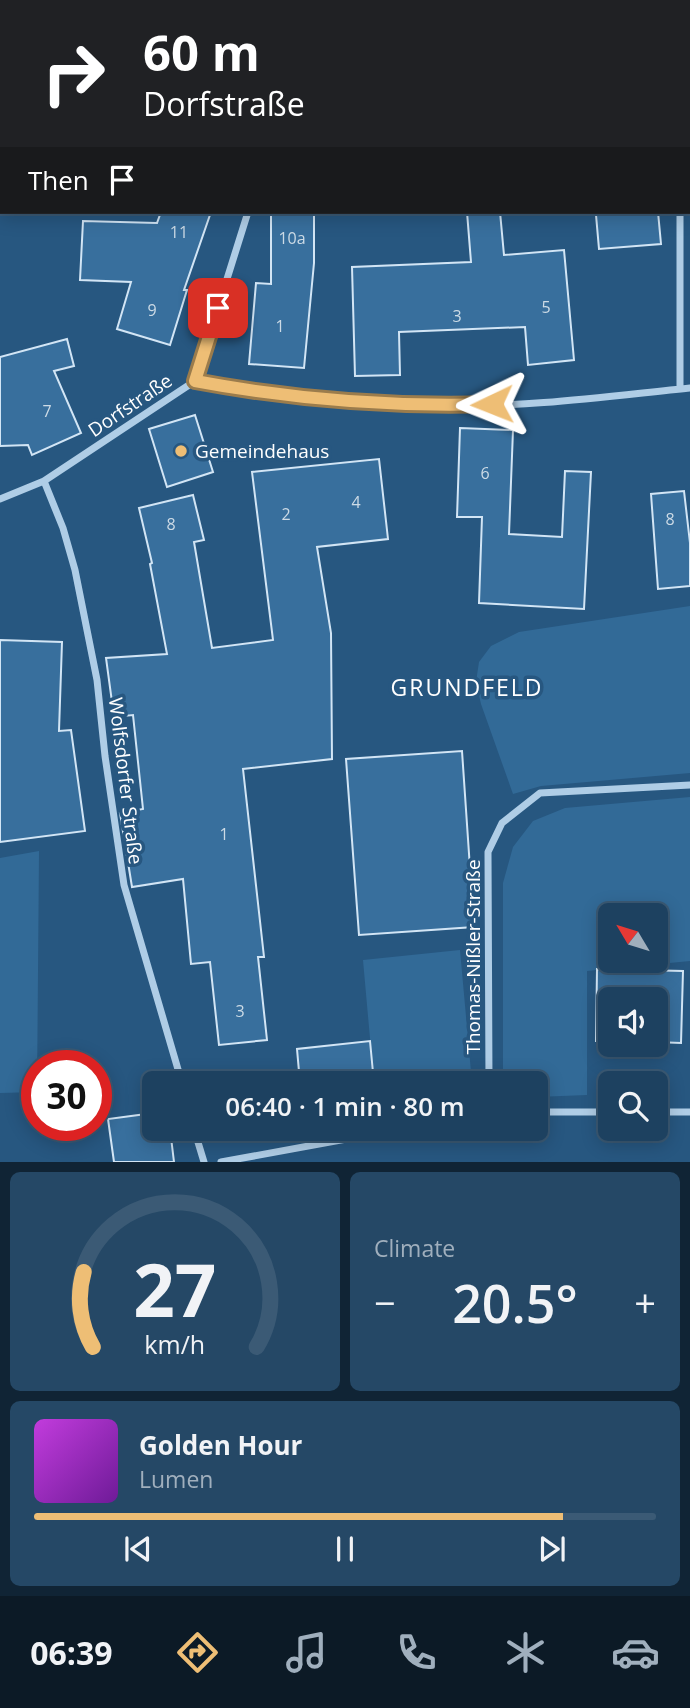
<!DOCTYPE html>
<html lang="en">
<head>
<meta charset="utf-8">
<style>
  :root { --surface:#1d4160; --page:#254866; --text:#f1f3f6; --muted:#a0afbd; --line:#3b5a75; --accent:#eebe75 }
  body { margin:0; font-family:"Open Sans",sans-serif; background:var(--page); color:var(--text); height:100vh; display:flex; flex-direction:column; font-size:26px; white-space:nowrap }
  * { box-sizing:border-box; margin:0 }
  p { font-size:23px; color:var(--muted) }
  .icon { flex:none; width:38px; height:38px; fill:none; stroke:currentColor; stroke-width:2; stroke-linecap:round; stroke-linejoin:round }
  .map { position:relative; height:1162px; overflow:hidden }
  .side { display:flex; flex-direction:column; gap:10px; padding:10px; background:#102435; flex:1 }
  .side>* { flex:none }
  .banner { position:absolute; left:0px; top:0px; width:691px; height:214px; box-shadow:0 4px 18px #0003,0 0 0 2px var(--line); background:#202124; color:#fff; overflow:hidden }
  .needle { width:46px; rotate:308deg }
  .buttons { position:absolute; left:598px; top:903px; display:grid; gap:14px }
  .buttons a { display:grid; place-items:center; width:70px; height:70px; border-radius:10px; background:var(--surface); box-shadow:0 4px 18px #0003,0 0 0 2px var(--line); font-size:35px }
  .speed { position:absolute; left:21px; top:1050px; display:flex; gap:14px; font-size:35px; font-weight:700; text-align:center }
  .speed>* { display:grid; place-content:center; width:91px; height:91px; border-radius:50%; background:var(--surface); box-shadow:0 4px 18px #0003,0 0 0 2px var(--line); line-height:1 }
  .speed .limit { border:10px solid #d22; background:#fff; color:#111 }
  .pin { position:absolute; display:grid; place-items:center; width:60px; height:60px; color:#fff; margin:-30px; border-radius:14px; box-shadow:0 4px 10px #0006 }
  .me { position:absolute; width:77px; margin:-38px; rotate:268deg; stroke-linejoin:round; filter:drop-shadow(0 0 5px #0008) }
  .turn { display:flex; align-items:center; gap:24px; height:147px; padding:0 28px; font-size:32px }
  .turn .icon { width:91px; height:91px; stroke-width:2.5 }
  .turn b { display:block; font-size:49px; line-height:60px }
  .then { display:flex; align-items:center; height:66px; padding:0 28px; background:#0003; gap:14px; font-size:26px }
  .big { font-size:52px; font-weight:600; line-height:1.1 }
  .side .widget { flex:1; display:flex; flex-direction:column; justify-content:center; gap:10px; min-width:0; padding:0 24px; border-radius:10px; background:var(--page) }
  .side .dial { align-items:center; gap:0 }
  .dial svg { height:182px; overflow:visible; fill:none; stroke:var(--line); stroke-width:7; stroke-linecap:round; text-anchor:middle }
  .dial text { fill:var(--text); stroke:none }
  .song { display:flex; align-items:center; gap:21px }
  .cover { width:84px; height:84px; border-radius:10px; background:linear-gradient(135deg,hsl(290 70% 55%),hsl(280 70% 35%)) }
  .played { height:7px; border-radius:4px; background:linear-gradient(90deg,var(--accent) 85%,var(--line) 85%) }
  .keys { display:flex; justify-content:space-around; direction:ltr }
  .heat { display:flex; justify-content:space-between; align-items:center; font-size:38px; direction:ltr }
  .side .tiles { flex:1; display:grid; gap:10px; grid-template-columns:1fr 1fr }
  .widget:last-child { grid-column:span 2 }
  .trip { position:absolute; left:142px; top:1071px; width:406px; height:70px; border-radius:10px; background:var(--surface); box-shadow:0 4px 18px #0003,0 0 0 2px var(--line); font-weight:600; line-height:70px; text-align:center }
  .tabs { display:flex; height:112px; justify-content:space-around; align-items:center; background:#0c1a26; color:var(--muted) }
  .tabs .icon { width:49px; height:49px }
  .tabs .selected { color:var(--accent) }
  .tabs b { font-size:32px; color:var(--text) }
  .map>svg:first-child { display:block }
  .green { fill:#326a97; fill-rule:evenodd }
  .building { fill:#386f9d; stroke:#d2e5f5; stroke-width:2 }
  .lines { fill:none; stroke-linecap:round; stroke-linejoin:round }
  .street { stroke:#afcde6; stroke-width:7 }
  .route-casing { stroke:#9b7c4c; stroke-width:18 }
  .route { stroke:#eebe75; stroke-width:12 }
  .poi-dot { fill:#eebe75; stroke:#275780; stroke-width:2.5 }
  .labels { text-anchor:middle; stroke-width:7; stroke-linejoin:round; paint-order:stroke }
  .number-label { font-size:16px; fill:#cddbe6 }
  .street-label { font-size:19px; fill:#fff; stroke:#275780 }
  .poi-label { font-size:19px; fill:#fff; stroke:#275780; text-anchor:start }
  .quarter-label { font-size:23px; letter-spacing:2px; fill:#fff; stroke:#275780 }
</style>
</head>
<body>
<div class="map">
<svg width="690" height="1162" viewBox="0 0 690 1162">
  <rect width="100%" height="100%" fill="#275780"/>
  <path class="green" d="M0,0h103l-101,2v184z
    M690,606v167l-149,13 -28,8 -32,-90 -5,-22 3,-20 12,-16 28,-14z
    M690,797v164l-103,10v124l-51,2v-14h-33v-200l10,-36 20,-26 32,-13zM611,915h45v46h-45z
    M39,851l-2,241 -37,1v-235z
    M460,950l12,133h-98l-11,-123z"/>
  <path class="building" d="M161,212h50l-27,78h3l-17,55 -53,-16 14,-47 -51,-2 3,-59 74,2z
    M271,212h43v51l-10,105 -55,-4 7,-81 15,1z
    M467,212h33l4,43 60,-5 10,110 -46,5 -3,-38 -126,5 1,43 -45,1 -3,-109 119,-5z
    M640,212h18l3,32 -62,5 -3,-34z
    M67,339l7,27 -20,5 27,62 -49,22 -4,-10 -28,1v-89z
    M195,415l18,57 -46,15 -18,-58z
    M460,428l53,2 -4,104 53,3 3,-66 26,1 -7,137 -105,-6 3,-86h-25z
    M379,459l9,80 -71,8 14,86 1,126 -89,10 21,188h-6l9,83 -48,5 -9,-83 -19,2 -8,-85 -51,8 -12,-74 23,-4 -10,-94 -19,2 -8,-59 61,-4 -17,-90 2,-1 -13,-55 54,-13 11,45 -10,2 18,106 61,-8 -21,-168z
    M684,491l6,52v43l-32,3 -7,-95z
    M0,640l62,2 -3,89 12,-1 14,101 -85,11z
    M462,751l12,176 -115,8 -13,-176z
    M597,969l86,2 -2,72 -25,-1v-43h-45v42h-15z
    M370,1041l4,42h-74l-3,-34z
    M154,1113v16h16l4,33h-60l-6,-43z"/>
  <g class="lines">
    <path class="street" d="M690,24v-2
      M680,212v177
      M195,381c82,15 166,21 250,24 81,3 165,-9 245,-17
      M44,481l19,47 12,42 22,110 8,76 19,129 58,198
      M0,499l44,-18 151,-100 53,-169
      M489,1083l-1,-231 14,-29 38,-30 150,-8
      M536,1112h75
      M656,1112h34
      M194,1129l10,33
      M221,1162l180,-33"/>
  </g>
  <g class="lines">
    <g class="route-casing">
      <path id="route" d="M218,308l-23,73c96,18 199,26 297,23"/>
    </g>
    <use href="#route" class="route"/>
  </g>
  <circle class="poi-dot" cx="181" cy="451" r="7"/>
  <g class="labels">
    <g class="number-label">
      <text x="179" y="238">11</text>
      <text x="292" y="244">10a</text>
      <text x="546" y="313">5</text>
      <text x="152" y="316">9</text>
      <text x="457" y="322">3</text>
      <text x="280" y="332">1</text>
      <text x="47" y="417">7</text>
      <text x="485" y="479">6</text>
      <text x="356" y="508">4</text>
      <text x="286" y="520">2</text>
      <text x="670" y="525">8</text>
      <text x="171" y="530">8</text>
      <text x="224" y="840">1</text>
      <text x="240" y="1017">3</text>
    </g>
    <g class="street-label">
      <text transform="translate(130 405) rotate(-34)" y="7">Dorfstraße</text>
      <text transform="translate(126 781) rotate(83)" y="7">Wolfsdorfer Straße</text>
      <text transform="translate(473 957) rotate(-90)" y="7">Thomas-Nißler-Straße</text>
    </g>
    <g class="poi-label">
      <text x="195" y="458">Gemeindehaus</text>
    </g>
    <g class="quarter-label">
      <text x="467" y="696">GRUNDFELD</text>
    </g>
  </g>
</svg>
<div class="buttons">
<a><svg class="needle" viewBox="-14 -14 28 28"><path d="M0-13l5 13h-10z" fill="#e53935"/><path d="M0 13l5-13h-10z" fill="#a0afbd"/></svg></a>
<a><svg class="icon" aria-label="sound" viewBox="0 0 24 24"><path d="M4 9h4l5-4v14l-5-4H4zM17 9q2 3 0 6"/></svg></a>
<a><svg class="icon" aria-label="search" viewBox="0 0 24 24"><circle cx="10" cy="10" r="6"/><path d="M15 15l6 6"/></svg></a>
</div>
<div class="speed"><div class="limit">30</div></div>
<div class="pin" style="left:218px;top:308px;background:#d93025"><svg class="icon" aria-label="arrive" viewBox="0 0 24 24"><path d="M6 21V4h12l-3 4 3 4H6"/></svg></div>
<svg class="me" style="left:492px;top:404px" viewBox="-20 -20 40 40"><path d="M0-17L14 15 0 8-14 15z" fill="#eebe75" stroke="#fff" stroke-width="4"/></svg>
<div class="trip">06:40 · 1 min · 80 m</div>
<div class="banner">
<div class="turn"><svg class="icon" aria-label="right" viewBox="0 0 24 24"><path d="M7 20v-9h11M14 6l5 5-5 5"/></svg><div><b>60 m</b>Dorfstraße</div></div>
<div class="then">Then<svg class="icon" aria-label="arrive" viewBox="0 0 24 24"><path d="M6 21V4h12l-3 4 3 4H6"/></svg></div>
</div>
</div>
<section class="side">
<div class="tiles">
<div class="widget dial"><svg viewBox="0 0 100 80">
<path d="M14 69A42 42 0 1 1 86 69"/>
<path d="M14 69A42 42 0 0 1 10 36" stroke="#eebe75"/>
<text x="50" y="56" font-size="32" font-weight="700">27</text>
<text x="50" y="72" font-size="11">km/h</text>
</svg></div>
<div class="widget"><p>Climate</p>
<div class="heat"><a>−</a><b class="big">20.5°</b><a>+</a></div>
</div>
<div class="widget">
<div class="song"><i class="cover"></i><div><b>Golden Hour</b><p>Lumen</p></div></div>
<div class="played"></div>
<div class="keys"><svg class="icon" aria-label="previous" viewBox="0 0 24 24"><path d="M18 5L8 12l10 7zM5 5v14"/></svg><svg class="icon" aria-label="pause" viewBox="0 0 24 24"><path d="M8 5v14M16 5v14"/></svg><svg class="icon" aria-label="next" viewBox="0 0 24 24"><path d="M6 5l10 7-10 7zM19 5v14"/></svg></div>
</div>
</div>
</section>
<nav class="tabs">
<b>06:39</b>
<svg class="icon selected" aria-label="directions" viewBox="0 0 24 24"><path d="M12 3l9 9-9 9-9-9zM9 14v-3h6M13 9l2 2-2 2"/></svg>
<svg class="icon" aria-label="music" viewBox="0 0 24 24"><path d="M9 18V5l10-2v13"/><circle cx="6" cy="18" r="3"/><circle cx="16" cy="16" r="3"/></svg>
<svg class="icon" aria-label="phone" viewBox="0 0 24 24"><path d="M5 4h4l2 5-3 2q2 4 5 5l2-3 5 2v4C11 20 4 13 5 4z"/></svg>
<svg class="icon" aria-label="climate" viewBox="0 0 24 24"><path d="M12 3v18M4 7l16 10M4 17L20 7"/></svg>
<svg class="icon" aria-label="car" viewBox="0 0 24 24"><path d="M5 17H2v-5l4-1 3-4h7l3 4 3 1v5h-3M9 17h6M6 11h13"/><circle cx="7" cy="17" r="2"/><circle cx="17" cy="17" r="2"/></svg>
</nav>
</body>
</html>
